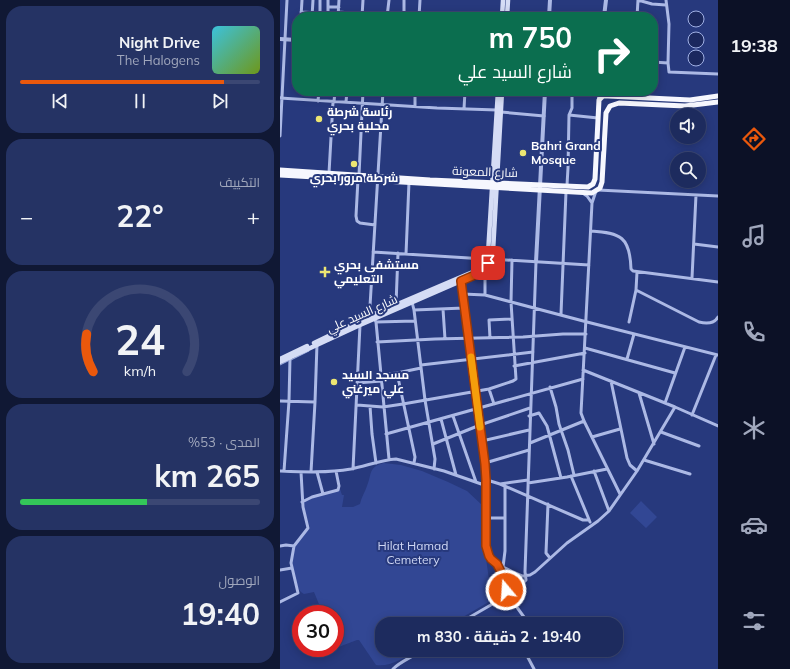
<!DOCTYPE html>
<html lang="ar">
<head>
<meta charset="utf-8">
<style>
  :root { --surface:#1d2b5e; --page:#253364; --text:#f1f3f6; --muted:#a0a7bc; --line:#3b4773; --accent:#ea580c }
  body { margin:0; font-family:Mulish,Cairo,sans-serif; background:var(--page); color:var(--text); direction:rtl; height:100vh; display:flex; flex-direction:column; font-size:15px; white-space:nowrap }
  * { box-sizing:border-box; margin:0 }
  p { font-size:13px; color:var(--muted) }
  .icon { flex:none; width:22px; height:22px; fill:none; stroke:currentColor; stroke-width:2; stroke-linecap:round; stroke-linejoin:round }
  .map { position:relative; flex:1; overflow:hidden; direction:ltr }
  .drawer { display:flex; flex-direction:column; gap:6px; padding:6px; background:#101834; width:280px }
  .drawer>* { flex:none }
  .hud { position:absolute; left:12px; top:12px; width:366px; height:84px; border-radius:16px; box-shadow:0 2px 10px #0003,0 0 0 1px var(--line); direction:rtl; background:#0b6e4f; color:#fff; overflow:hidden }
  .fabs { position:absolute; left:390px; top:108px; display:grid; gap:8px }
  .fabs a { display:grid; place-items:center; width:36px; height:36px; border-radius:50%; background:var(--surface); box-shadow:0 2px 10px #0003,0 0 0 1px var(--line); font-size:20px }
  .speed { position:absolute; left:12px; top:605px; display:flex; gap:8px; font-size:20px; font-weight:700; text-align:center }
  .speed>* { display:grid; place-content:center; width:52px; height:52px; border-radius:50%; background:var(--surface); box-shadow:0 2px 10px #0003,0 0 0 1px var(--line); line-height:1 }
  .speed .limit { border:6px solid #d22; background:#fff; color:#111 }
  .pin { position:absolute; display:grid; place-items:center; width:34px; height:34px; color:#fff; margin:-17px; border-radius:8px; box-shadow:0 2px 6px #0006 }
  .me { position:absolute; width:44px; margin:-22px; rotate:342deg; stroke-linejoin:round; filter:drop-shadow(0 0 3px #0008) }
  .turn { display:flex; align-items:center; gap:14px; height:84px; padding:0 20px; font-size:18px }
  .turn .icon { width:52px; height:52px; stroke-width:2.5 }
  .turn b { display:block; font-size:28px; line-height:34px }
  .big { font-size:30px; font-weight:700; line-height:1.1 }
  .drawer .widget { flex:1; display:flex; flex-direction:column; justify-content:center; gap:6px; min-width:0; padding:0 14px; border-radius:16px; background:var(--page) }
  .drawer .dial { align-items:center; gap:0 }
  .dial svg { height:104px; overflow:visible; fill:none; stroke:var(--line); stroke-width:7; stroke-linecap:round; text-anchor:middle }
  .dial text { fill:var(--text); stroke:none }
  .song { display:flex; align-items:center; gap:12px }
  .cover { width:48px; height:48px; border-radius:6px; background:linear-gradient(135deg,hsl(190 70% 55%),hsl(80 70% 35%)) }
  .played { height:4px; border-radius:2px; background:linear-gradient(90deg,var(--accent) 85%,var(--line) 85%) }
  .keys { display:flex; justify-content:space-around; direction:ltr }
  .heat { display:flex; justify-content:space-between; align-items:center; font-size:22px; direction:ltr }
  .charge { height:6px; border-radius:3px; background:linear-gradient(90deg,#34c759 53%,var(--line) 0) }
  .trip { position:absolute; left:95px; top:617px; width:248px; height:40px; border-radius:16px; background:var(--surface); box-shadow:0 2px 10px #0003,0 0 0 1px var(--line); font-weight:700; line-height:40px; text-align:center; direction:rtl }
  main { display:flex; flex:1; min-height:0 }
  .menu { display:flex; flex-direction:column; width:72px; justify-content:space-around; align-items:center; background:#0c1126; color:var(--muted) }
  .menu .icon { width:28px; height:28px }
  .menu .selected { color:var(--accent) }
  .menu b { font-size:18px; color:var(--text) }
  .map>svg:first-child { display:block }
  .green { fill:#324794 }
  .water { fill:#1b285e; stroke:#a1b1e5 }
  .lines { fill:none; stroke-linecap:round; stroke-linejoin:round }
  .stream { stroke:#a1b1e5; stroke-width:1 }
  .minor { stroke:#acb9e5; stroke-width:3 }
  .tertiary { stroke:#acb9e5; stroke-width:4 }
  .secondary { stroke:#d5dcf5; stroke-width:4.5 }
  .trunk { stroke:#f6f7fe; stroke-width:5 }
  .route-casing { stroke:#983908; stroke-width:10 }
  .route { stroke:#ea580c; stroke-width:7 }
  .slow { stroke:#f59e0b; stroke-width:7 }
  .poi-dot { fill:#ede672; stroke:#27397d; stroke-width:1.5 }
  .labels { text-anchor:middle; stroke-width:4; stroke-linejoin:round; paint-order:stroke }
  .poi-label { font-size:12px; font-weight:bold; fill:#fff; stroke:#27397d; text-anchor:start }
  .street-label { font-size:12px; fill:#fff; stroke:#27397d }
  .park-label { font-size:12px; fill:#cfd7f4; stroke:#27397d }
</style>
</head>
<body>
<main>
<nav class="menu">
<b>19:38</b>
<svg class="icon selected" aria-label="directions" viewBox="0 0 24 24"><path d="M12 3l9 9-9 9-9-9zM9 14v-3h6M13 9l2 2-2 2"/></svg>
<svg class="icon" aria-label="music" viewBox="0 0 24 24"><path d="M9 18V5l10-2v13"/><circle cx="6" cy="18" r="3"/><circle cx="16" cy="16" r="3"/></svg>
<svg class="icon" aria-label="phone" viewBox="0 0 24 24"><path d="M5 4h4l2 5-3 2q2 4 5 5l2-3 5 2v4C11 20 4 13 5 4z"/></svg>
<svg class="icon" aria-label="climate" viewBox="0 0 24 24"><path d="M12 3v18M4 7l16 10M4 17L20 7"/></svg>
<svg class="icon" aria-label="car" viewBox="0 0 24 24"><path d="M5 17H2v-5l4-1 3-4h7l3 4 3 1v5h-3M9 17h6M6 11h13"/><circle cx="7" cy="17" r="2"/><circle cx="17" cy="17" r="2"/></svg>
<svg class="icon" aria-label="filters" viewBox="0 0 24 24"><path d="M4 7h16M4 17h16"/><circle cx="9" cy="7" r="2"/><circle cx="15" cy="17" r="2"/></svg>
</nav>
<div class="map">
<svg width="438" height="669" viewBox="0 0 438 669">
  <rect width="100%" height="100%" fill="#27397d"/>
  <path class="green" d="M104,463l17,2 21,6 26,11 19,9 15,14 2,40 8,55 -41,24h-69v26h34c-11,8 -26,17 -40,15l-17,-25h-2l-29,11 -1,-3h8v-34h-12l-9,-22 -10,2c-7,-4 -7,-9 -9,-16 -7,-25 -5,-33 15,-50l-7,-24 2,-5 13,-5 22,-5 2,6h2l-2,12h11l7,-3c1,-6 5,-12 7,-18 5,-12 1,-19 17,-23z
    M361,501l16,16 -11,11 -16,-15z"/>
  <path class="water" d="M408 19a8 8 0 1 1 16 0a8 8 0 1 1-16 0Z
    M408 40a8 8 0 1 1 16 0a8 8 0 1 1-16 0Z
    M408 58a8 8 0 1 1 16 0a8 8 0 1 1-16 0Z"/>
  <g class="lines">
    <path class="stream" d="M11,360l18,-9
      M0,365l8,-4"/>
    <path class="minor" d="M358,0l14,4 14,1
      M386,0l3,24 -1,39 1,9 49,2
      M48,7h11
      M21,12l19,1v-13
      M58,12l13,1v4
      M21,17l1,-17
      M32,17l1,-17
      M48,17v-17
      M58,17l1,-17
      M82,17l1,-17
      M107,17l2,-17
      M124,17v-17
      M139,17l1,-17
      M357,17l1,-17
      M373,62l15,1
      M103,91l-13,215v5l6,11 13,137
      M0,98l157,10 60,2
      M38,101l1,-10
      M54,102l1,-11
      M66,102l1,-11
      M135,106v-15
      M184,109l1,-18
      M221,112l43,4
      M289,115l29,3
      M0,136l7,-136
      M49,173l4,-71
      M79,175l4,-84
      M78,179l-2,37 1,5 3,2 15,2
      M287,185l1,-17 1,-53 3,-7v-17
      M318,190l120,6
      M316,191l-4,12 -11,210 3,8 36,73
      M304,194l3,2 5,7
      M311,231c30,2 39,6 40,38l2,2 85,11
      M414,244l24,3
      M93,252l112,7
      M126,254l3,-72
      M211,259l98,6
      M204,271l1,8v16
      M412,278l4,-83
      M181,281l24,182 2,17v66l2,10 2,3 6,5 18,9 7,3 8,-1 5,-3 32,-29 31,-22 11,-10 28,-40 38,-64
      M356,290l63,32c8,2 15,2 19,-5
      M183,294l22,1 102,27 131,33
      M132,302l2,8 11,90 10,59 -1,10
      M116,305l2,-52
      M163,309l2,30
      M134,310l50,-2
      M281,314l5,-122
      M96,322l39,-1
      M349,322l7,-32 1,-18
      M210,338l-1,-18 23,-1
      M97,342l58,-3 88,-2 40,-3h23
      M305,348l90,25
      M347,359l7,-25
      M141,365l112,-13
      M234,366l71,-13
      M303,370l92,37 43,19
      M117,373l24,-5
      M100,375l17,-2 18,84 -1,6
      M331,381l16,77 3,7 7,6
      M77,383l24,-2
      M270,387l6,20 3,17 9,26 6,25
      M209,389l5,15
      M359,393l15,51
      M0,401l35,1
      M385,403l20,-56
      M77,405l26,2 20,-3 86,-15 24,-8 3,-2 -5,-77 1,-42
      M90,406l2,28 4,29
      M412,415l24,-60
      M173,416l23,66
      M249,416l10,-3 8,13 14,52
      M161,419l15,56
      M381,432l38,14
      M106,434l197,-55
      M312,437l28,-8
      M202,441l47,-11
      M250,443l54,-22
      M153,444l47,-19 50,-17
      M364,460l46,14
      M205,463l44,-13
      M73,469l7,-144
      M0,471c24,1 47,2 71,-2 15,-3 30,-9 45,-10l48,12 43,15
      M4,471l5,-70 1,-43
      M314,471l15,40
      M31,472l4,-70 2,-58
      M37,472l6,22
      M291,476l19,46
      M207,480l13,4 83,36h6
      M248,483l39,-6 40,-8
      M220,484l28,-4
      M22,502l10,-5 26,-7 1,-4 -3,-15
      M268,504l-2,49 4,5
      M206,518h19
      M0,546l6,-1 8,1 14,-18 -5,-21 -2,-35
      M217,564l11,31 21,29
      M223,567l2,-16v-65
      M0,570l12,-2
      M0,602l18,-9 -7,-30 3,-17
      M178,624l50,-29 18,-15 -1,-8c3,-103 7,-206 11,-310
      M244,650l10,19
      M113,669c8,-8 20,-12 29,-19"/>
    <path class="tertiary" d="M269,17l1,-17
      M324,17l2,-17
      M0,39l17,1
      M319,100v-9
      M256,262l9,-171"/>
    <path class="secondary" d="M222,17l1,-17
      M227,17l1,-17
      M34,343l58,-28 103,-44 6,-5 7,-12 10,-163
      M0,359l27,-13
      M0,362l80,-37 124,-54 7,-12 2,-8 9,-160"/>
    <path class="trunk" d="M0,170l150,10 158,7 5,-3 2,-5 4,-79 4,-4h5l82,4 28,-4
      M0,175l312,18 8,-5 2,-6 4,-69 4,-7 9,-3 66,3 33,-4"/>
  </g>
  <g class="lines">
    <g class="route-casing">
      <path id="route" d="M208,263l-4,8 -23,10 24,183 1,16v66l3,10 2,3 6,5 3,6 6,20"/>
    </g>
    <use href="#route" class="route"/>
    <path class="slow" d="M191,357l9,70"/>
  </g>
  <g class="poi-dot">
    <circle cx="39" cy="119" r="4"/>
    <circle cx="243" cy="153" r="4"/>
    <circle cx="74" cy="164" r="4"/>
    <path d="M43 266h4v4h4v4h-4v4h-4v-4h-4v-4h4z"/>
    <circle cx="54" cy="382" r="4"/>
  </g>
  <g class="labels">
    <g class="poi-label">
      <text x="47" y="116">رئاسة شرطة<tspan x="47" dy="14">محلية بحري</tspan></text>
      <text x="251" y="150">Bahri Grand<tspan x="251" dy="14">Mosque</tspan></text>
      <text x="74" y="182" text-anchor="middle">شرطة مرور بحري</text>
      <text x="54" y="269">مستشفى بحري<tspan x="54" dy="14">التعليمي</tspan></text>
      <text x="62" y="379">مسجد السيد<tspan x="62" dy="14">علي ميرغني</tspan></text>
    </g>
    <g class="street-label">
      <text transform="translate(205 172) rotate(2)" y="4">شارع المعونة</text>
      <text transform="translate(82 314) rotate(-24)" y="4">شارع السيد علي</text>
    </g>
    <g class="park-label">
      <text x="133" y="550">Hilat Hamad<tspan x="133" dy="14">Cemetery</tspan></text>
    </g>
  </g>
</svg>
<div class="fabs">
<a><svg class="icon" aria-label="sound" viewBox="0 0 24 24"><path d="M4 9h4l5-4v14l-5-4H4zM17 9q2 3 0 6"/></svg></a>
<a><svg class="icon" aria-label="search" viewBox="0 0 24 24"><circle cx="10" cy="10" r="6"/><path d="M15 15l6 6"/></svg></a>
</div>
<div class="speed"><div class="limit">30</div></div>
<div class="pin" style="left:208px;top:263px;background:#d93025"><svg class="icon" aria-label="arrive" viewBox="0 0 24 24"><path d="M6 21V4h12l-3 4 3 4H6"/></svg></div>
<svg class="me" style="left:226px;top:590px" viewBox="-20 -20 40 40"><circle r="17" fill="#ea580c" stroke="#fff" stroke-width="3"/><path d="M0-11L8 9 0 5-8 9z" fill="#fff"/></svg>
<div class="trip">19:40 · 2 دقيقة · 830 m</div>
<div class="hud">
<div class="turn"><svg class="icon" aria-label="right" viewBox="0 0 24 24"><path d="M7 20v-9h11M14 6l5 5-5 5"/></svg><div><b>750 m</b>شارع السيد علي</div></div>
</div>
</div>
<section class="drawer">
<div class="widget">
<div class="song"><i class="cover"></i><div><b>Night Drive</b><p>The Halogens</p></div></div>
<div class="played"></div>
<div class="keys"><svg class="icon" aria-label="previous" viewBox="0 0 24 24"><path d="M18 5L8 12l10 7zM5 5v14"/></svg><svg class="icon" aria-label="pause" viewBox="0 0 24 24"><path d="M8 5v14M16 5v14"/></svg><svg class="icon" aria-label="next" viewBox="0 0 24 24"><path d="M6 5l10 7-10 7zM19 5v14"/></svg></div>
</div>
<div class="widget"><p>التكييف</p>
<div class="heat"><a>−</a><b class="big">22°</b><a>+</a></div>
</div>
<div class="widget dial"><svg viewBox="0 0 100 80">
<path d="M14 69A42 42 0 1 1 86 69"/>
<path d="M14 69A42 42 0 0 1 9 40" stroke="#ea580c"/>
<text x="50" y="56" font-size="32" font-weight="700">24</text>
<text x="50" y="72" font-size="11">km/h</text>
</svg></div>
<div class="widget"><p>المدى · 53%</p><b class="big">265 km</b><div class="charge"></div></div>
<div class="widget"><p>الوصول</p><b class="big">19:40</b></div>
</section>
</main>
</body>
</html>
